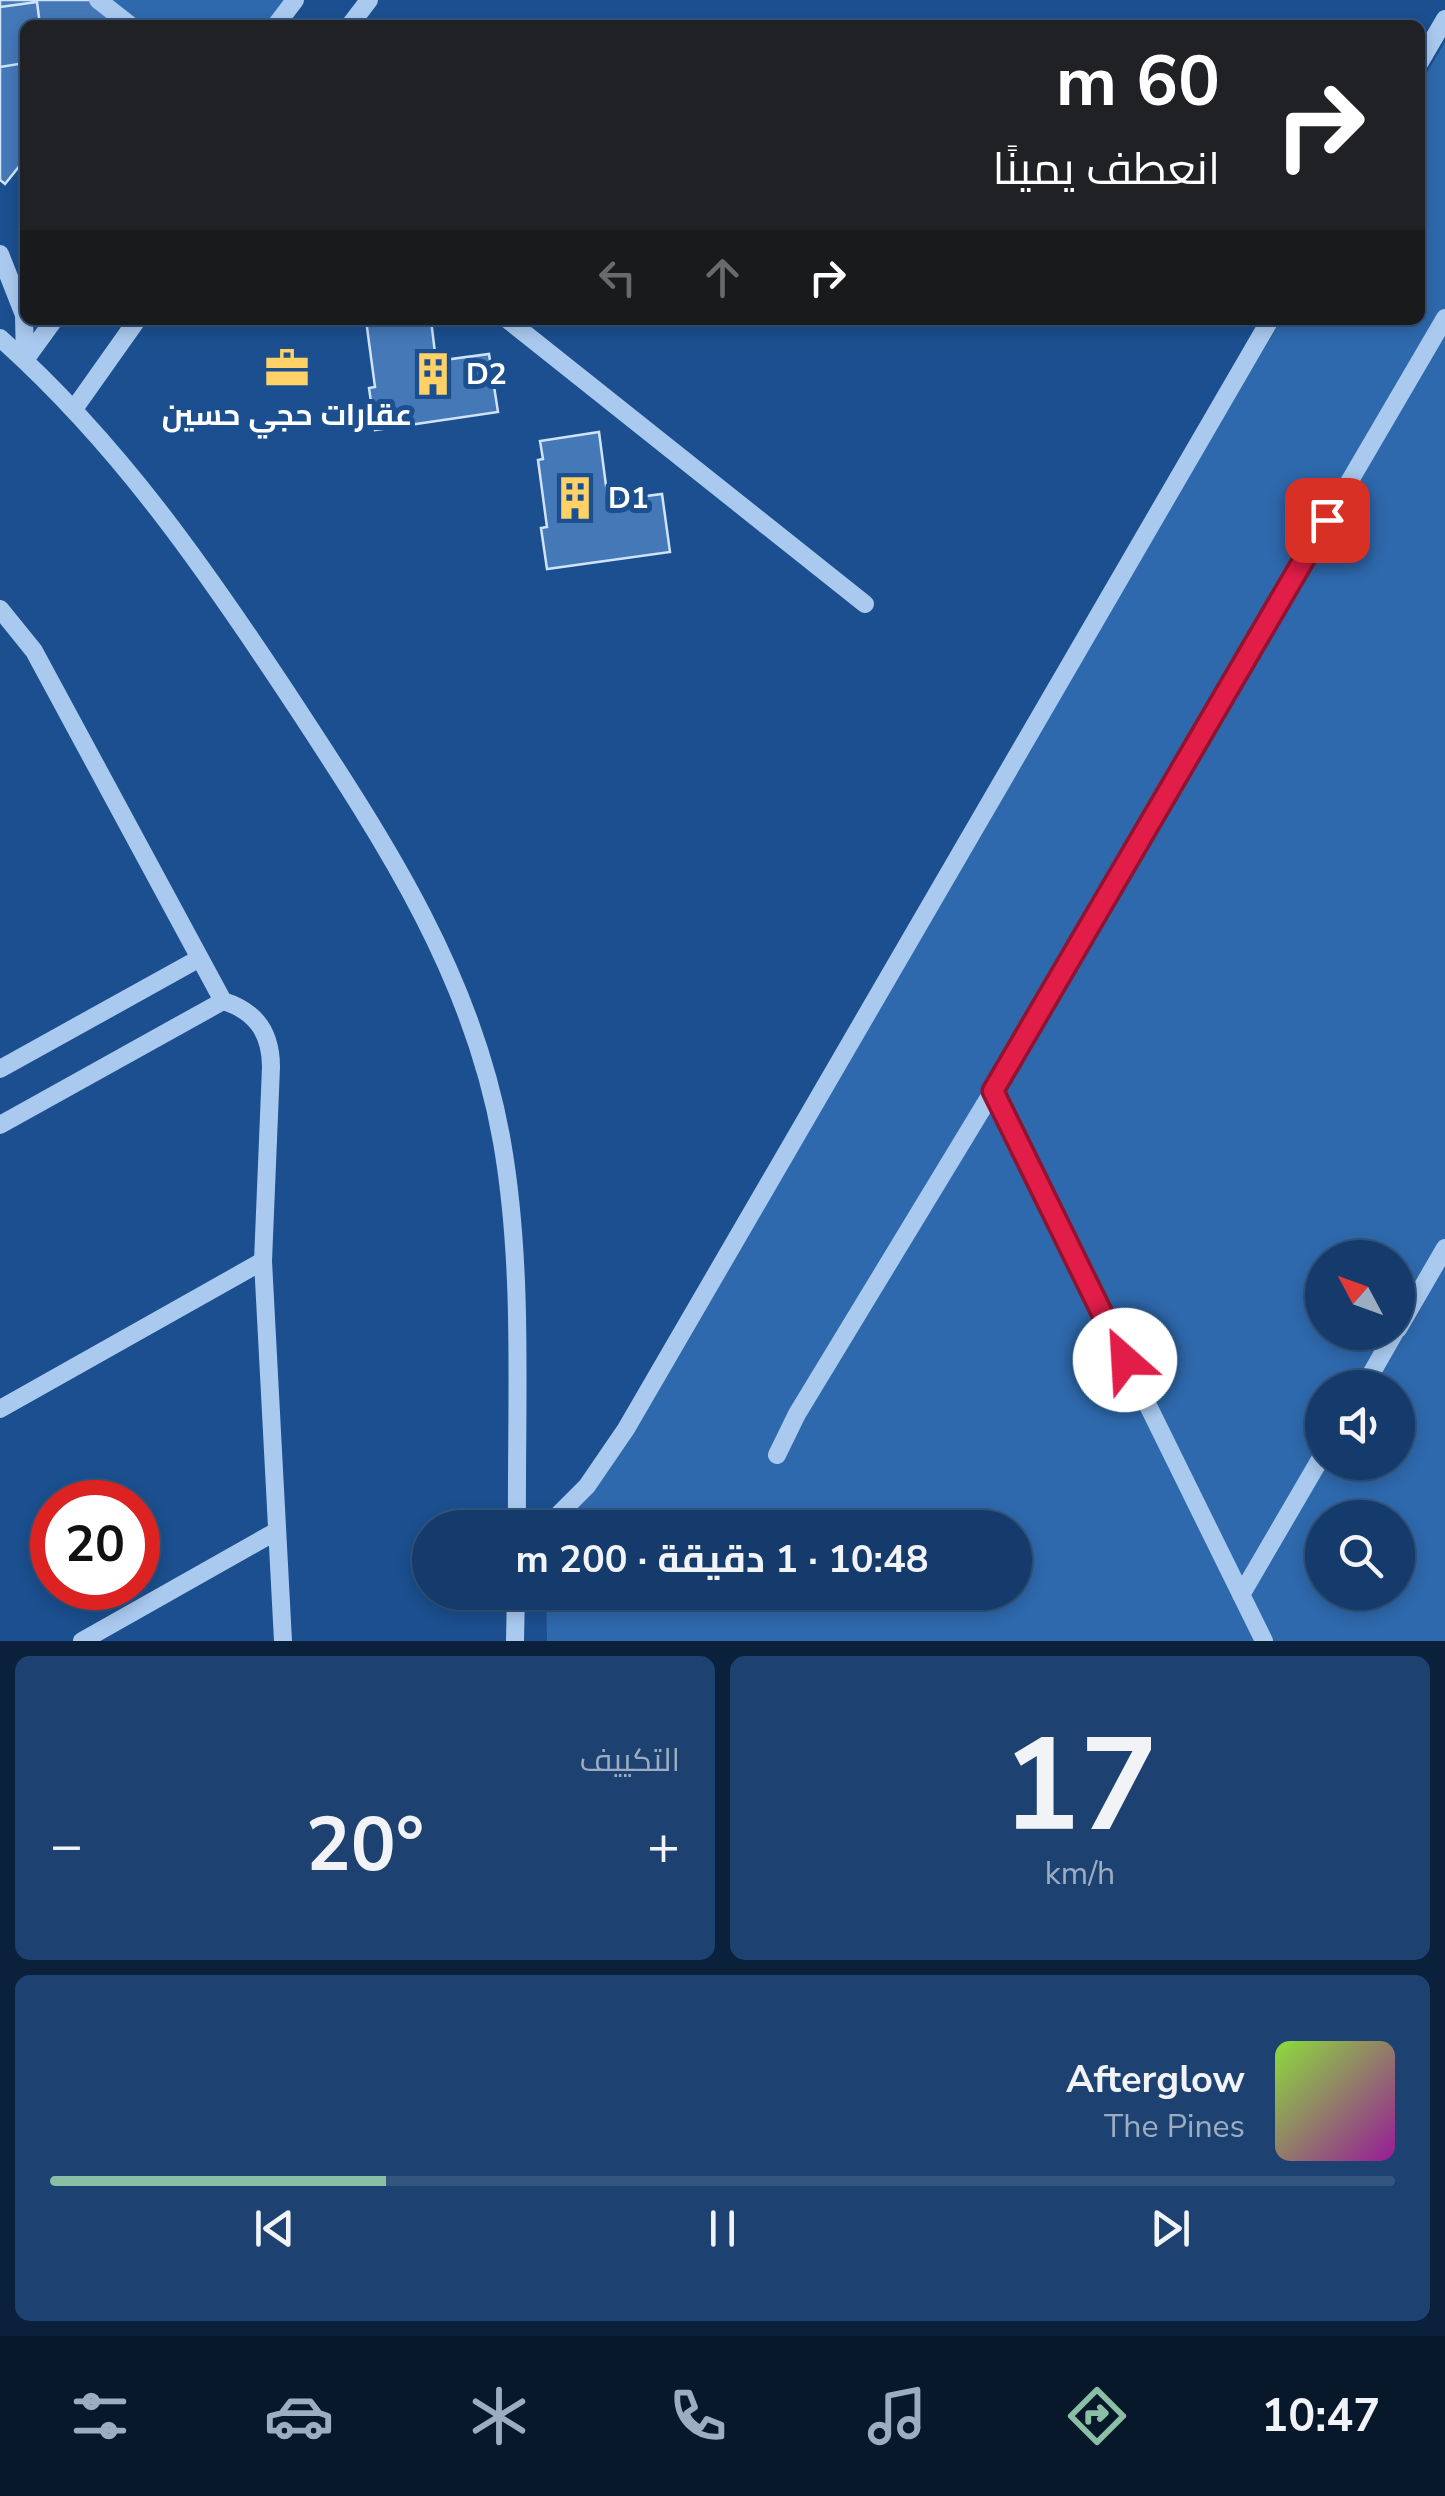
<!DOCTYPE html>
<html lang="ar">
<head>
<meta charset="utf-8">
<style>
  :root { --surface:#143b6b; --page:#1d4271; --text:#f1f3f6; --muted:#9dadc1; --line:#33557e; --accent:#8abfa5 }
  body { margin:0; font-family:"Nunito Sans",Cairo,sans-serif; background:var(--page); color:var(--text); direction:rtl; height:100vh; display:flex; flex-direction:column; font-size:38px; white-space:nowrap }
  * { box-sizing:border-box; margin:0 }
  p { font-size:32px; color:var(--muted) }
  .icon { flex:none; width:55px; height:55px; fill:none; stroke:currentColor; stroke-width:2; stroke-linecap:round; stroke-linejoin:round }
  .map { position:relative; height:1641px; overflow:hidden; direction:ltr }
  .side { display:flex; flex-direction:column; gap:15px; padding:15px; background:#0b203b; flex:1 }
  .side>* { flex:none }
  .guide { position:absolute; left:20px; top:20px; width:1405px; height:305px; border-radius:15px; box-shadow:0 5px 15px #0003,0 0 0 2px var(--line); direction:rtl; background:#202124; color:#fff; overflow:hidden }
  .needle { width:65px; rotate:311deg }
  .buttons { position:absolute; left:1305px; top:1240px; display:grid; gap:20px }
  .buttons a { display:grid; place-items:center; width:110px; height:110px; border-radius:50%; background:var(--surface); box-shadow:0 5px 15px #0003,0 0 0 2px var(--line); font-size:50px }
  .speed { position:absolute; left:30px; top:1480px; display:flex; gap:20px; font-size:50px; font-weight:700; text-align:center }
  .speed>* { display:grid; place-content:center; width:130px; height:130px; border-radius:50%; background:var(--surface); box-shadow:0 5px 15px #0003,0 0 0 2px var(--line); line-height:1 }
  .speed .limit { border:15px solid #d22; background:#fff; color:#111 }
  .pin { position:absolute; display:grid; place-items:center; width:85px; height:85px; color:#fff; margin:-42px; border-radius:20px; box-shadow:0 5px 15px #0006 }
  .me { position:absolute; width:110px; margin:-55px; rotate:334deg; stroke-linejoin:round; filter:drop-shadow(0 0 8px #0008) }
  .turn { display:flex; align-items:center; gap:35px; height:210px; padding:0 40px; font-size:45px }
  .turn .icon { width:130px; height:130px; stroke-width:2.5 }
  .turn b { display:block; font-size:70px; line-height:85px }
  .lanes { display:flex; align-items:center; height:95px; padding:0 40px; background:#0003; justify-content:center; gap:50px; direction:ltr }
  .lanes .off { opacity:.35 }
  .big { font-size:75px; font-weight:700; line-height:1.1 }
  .side .widget { flex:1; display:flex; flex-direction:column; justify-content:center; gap:15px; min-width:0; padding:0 35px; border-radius:15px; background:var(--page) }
  .side .dial { align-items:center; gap:0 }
  .dial b { font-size:130px; line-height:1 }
  .song { display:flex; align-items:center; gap:30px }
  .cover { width:120px; height:120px; border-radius:15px; background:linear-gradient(135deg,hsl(90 70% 55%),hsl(300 70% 35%)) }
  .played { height:10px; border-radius:5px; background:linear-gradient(90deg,var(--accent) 25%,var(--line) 25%) }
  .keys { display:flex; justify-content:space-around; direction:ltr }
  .heat { display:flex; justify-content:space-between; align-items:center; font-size:55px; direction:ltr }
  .side .tiles { flex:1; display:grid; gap:15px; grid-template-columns:1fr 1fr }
  .widget:last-child { grid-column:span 2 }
  .trip { position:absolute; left:412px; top:1510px; width:620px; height:100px; border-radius:50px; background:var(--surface); box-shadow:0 5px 15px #0003,0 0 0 2px var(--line); font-weight:700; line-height:100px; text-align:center; direction:rtl }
  .tab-bar { display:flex; height:160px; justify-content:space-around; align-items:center; background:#08182b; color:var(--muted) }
  .tab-bar .icon { width:70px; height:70px }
  .tab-bar .selected { color:var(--accent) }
  .tab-bar b { font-size:45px; color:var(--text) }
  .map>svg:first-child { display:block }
  .green { fill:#2e69ad; fill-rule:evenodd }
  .building { fill:#4478b7; stroke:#cfe3fa; stroke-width:2.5 }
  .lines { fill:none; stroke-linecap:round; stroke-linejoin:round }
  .minor { stroke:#a9c9ee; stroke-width:18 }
  .route-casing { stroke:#92132f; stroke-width:25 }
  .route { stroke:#e11d48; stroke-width:18 }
  .labels { text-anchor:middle; stroke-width:10; stroke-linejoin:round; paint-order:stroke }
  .poi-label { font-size:30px; font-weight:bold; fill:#fff; stroke:#1b4f8f; text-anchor:start }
</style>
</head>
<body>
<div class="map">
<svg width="1445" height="1641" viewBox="0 0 1445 1641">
  <rect width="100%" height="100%" fill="#1b4f8f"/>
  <path class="green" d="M107,0h187l-19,25h-138z
    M1445,42v1599h-898l-1,-48 469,-1v-64l-454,-1 218,-355 502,-852h139v-236zM1322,1258h76v74h-76zM1322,1388h76v74h-76zM1322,1518h76v74h-76z"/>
  <path class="building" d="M0,0h100l31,25h-106v134l-20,25 -5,-4z
    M37,2l3,23h-15v38l-25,4v-60z
    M366,320h65l5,41 53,-7 9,58 -123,18 -6,-42 6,-1z
    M599,432l9,69 54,-7 8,58 -123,17 -6,-41 6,-1 -9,-67 5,-1 -3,-18z"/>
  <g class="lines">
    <path class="minor" d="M98,0l32,25
      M276,25l19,-25
      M350,25l19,-25
      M1420,62l25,-43
      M0,254l24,61 1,45
      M508,320l357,284
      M0,338c119,106 206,232 293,364 91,139 180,273 209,440 22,126 14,258 15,386
      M25,360l29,-40
      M74,409l63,-89
      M0,609l34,42 189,350c33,10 48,32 48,66l-8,194 20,380
      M0,1069l200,-111
      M993,1091l271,550
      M0,1125l223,-124
      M1398,1329l47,-81
      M1363,1388l32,-56
      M0,1409l263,-148
      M777,1455l20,-41 196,-323 452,-773
      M545,1528l42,-42 39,-57 644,-1109
      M1241,1595l81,-139
      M82,1641l193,-109
      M515,1641l1,-49"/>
  </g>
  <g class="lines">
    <g class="route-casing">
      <path id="route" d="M1125,1360l-132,-269 334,-571"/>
    </g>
    <use href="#route" class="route"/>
  </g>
  <defs>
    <g id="office-bare" transform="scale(3.45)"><path d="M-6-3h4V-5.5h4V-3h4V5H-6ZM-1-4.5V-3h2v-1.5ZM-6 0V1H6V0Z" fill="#ffd166" stroke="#1b4f8f" stroke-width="2.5" paint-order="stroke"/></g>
    <g id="building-bare" transform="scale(3.45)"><path d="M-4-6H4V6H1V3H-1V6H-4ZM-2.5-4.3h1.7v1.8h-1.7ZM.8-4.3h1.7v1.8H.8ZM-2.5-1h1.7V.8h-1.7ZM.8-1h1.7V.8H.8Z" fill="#ffd166" stroke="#1b4f8f" stroke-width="2.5" paint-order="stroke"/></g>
  </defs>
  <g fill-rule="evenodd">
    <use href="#office-bare" x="287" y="368"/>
    <use href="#building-bare" x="433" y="374"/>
    <use href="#building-bare" x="575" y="498"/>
  </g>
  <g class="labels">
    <g class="poi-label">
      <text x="466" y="384">D2</text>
      <text x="287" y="425" text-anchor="middle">عقارات حجي حسين</text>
      <text x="608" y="508">D1</text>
    </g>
  </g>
</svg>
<div class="buttons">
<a><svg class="needle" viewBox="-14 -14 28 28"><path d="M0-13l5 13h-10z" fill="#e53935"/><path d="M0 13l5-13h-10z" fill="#9dadc1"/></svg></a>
<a><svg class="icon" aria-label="sound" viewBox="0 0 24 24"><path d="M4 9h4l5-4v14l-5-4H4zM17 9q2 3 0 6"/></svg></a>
<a><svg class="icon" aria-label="search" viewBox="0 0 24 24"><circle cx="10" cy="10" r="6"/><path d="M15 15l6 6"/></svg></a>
</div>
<div class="speed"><div class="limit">20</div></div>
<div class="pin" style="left:1327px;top:520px;background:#d93025"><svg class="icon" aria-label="arrive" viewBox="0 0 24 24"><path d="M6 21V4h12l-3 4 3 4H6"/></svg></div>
<svg class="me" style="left:1125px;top:1360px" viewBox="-20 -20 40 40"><circle r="19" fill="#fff"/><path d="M0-13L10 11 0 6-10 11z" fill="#e11d48"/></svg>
<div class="trip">10:48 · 1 دقيقة · 200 m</div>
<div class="guide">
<div class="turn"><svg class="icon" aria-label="right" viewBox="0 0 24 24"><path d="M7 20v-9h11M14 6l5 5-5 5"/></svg><div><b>60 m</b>انعطف يمينًا</div></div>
<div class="lanes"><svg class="icon off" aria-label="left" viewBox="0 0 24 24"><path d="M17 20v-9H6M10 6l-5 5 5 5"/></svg><svg class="icon off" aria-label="ahead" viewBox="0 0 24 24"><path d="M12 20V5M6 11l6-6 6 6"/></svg><svg class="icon" aria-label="right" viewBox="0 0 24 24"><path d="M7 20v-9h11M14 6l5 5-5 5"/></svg></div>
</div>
</div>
<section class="side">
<div class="tiles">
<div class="widget dial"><b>17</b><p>km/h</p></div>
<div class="widget"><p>التكييف</p>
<div class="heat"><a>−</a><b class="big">20°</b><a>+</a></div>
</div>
<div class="widget">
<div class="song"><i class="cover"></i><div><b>Afterglow</b><p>The Pines</p></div></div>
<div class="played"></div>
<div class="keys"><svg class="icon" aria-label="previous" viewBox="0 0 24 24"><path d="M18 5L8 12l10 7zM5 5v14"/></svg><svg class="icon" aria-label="pause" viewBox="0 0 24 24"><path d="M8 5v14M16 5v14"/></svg><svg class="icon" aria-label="next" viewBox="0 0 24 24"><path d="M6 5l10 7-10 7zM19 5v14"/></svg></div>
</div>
</div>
</section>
<nav class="tab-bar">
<b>10:47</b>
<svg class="icon selected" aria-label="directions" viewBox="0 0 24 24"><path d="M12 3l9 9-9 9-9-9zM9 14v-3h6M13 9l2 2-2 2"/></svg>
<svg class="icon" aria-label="music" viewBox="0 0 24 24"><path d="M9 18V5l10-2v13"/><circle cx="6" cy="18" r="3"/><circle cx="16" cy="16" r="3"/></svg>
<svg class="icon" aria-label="phone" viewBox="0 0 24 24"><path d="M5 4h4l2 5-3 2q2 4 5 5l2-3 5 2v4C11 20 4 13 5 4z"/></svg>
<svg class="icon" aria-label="climate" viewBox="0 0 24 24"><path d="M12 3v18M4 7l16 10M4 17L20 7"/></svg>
<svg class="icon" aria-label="car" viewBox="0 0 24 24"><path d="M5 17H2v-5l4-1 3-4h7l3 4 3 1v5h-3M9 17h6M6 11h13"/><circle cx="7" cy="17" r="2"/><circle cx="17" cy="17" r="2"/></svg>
<svg class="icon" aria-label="filters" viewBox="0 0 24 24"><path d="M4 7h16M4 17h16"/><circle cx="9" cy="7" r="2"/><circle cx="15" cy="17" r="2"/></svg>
</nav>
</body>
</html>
